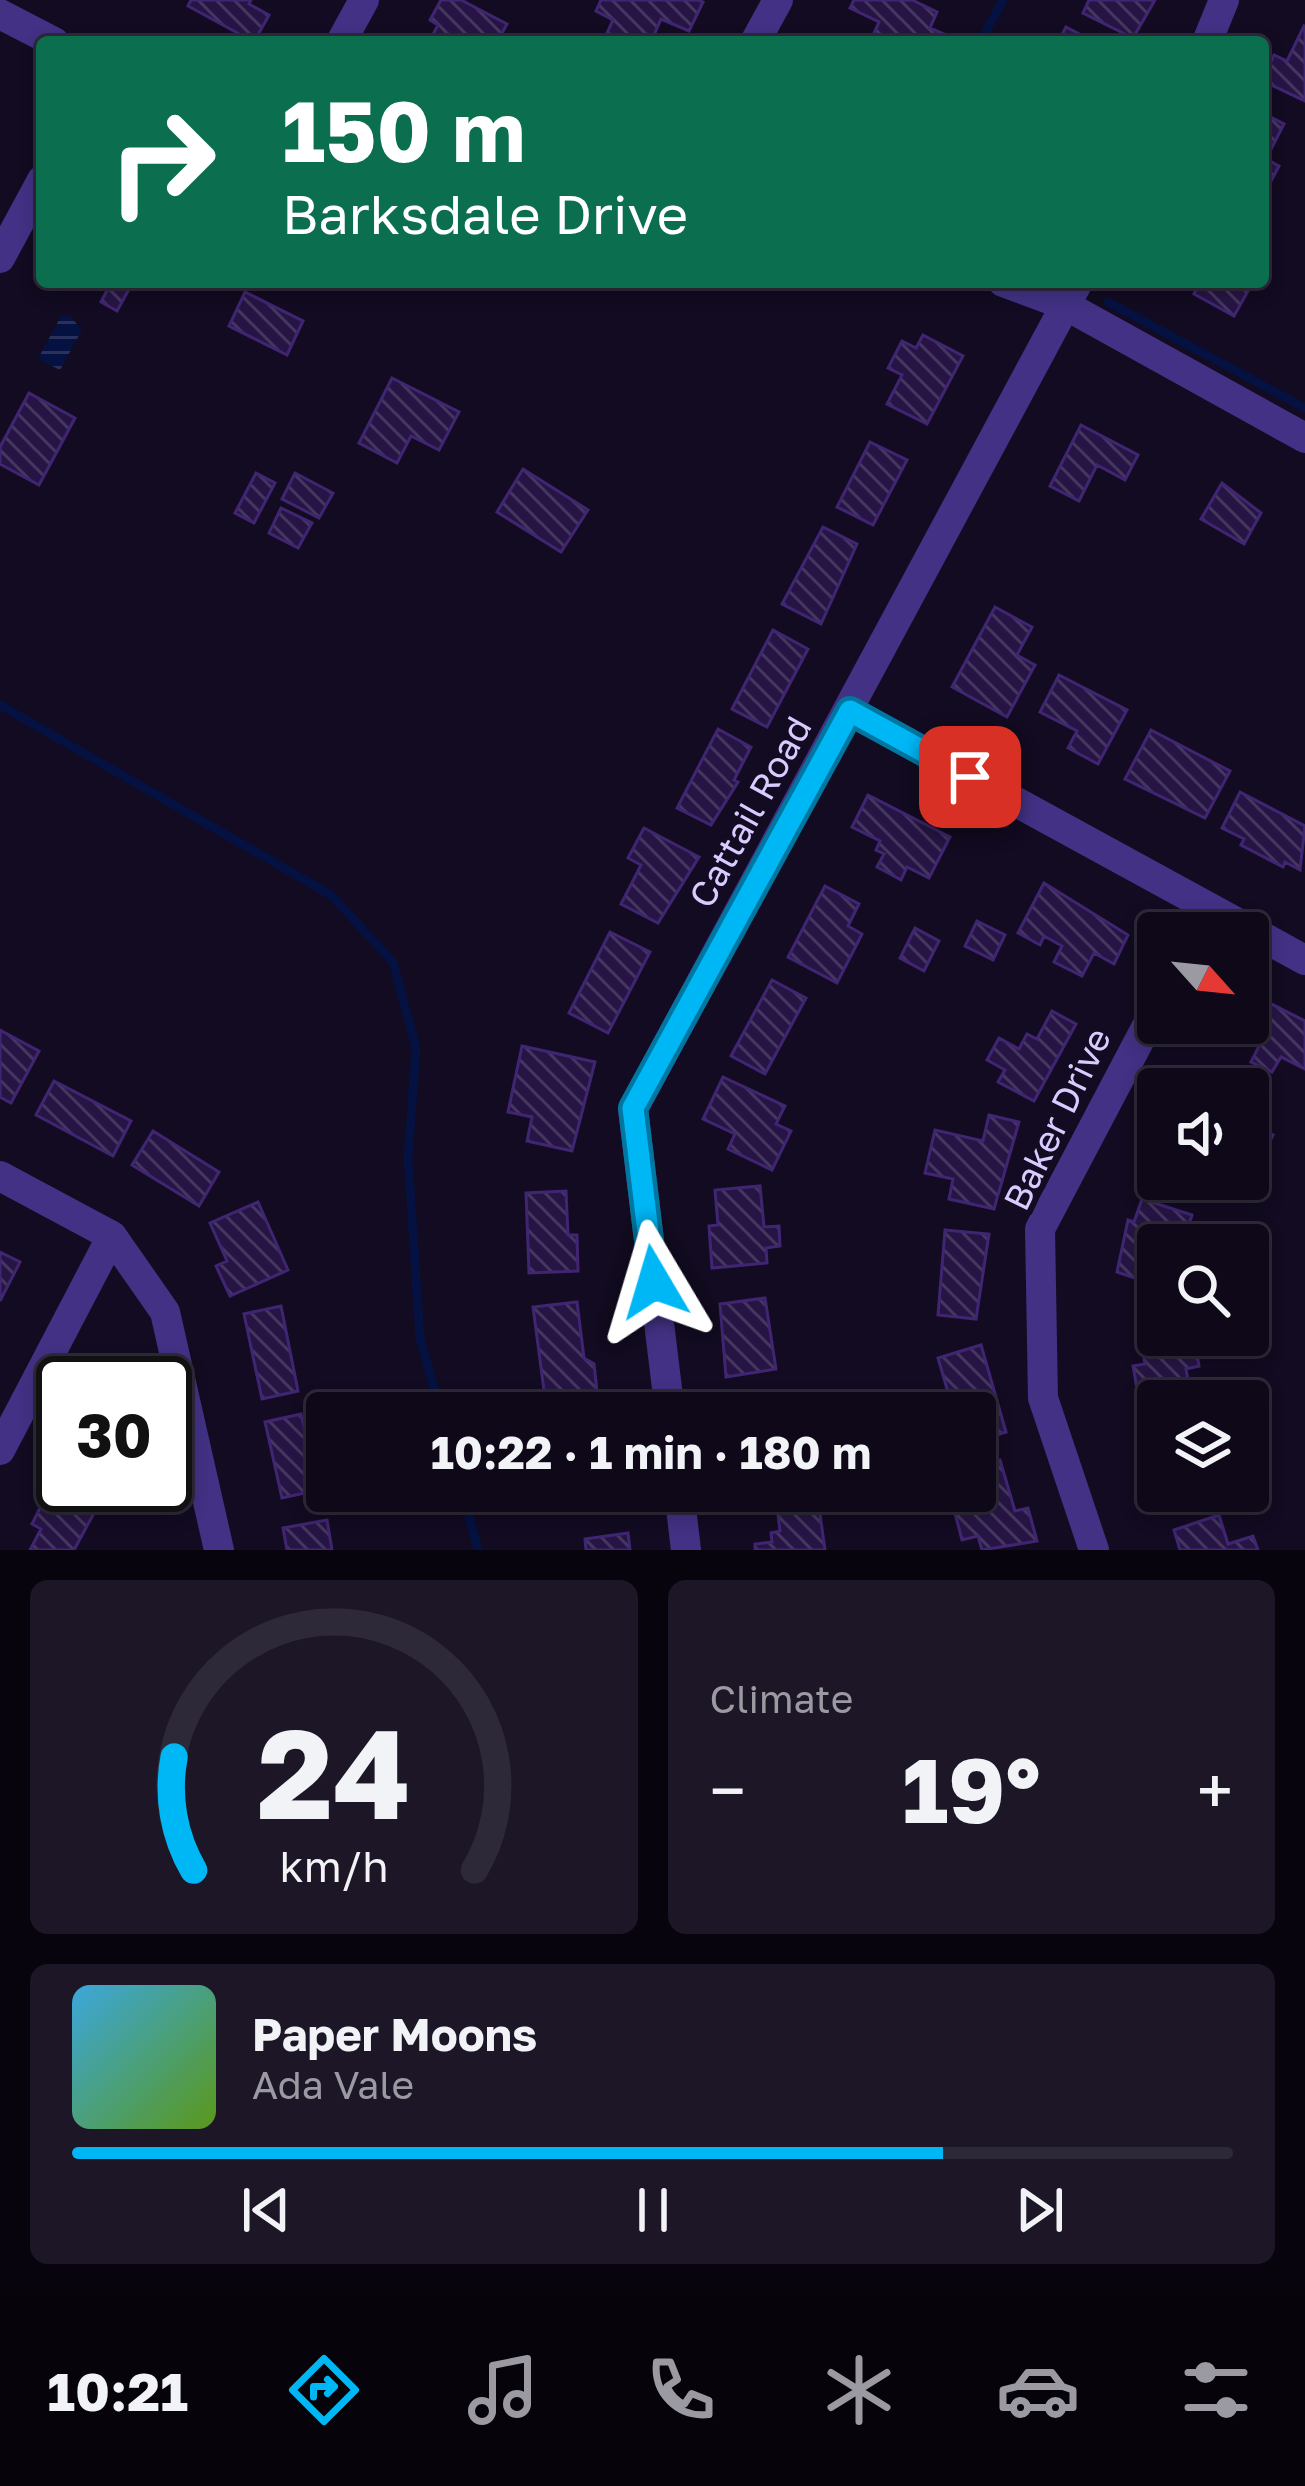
<!DOCTYPE html>
<html lang="en">
<head>
<meta charset="utf-8">
<style>
  :root { --surface:#0e0819; --page:#1c1626; --text:#f1f3f6; --muted:#9b9aa2; --line:#2e2938; --accent:#00b7f6 }
  body { margin:0; font-family:"Golos Text",sans-serif; background:var(--page); color:var(--text); height:100vh; display:flex; flex-direction:column; font-size:45px; white-space:nowrap }
  * { box-sizing:border-box; margin:0 }
  p { font-size:39px; color:var(--muted) }
  .icon { flex:none; width:66px; height:66px; fill:none; stroke:currentColor; stroke-width:2; stroke-linecap:round; stroke-linejoin:round }
  .map { position:relative; height:1550px; overflow:hidden }
  .details { display:flex; flex-direction:column; gap:30px; padding:30px; background:#08040e; flex:1 }
  .details>* { flex:none }
  .top-card { position:absolute; left:36px; top:36px; width:1233px; height:252px; border-radius:12px; box-shadow:0 6px 18px #0003,0 0 0 3px var(--line); background:#0b6e4f; color:#fff; overflow:hidden }
  .needle { width:78px; rotate:117deg }
  .fabs { position:absolute; left:1137px; top:912px; display:grid; gap:24px }
  .fabs a { display:grid; place-items:center; width:132px; height:132px; border-radius:12px; background:var(--surface); box-shadow:0 6px 18px #0003,0 0 0 3px var(--line); font-size:60px }
  .speed { position:absolute; left:36px; top:1356px; display:flex; gap:24px; font-size:60px; font-weight:700; text-align:center }
  .speed>* { display:grid; place-content:center; width:156px; height:156px; border-radius:50%; background:var(--surface); box-shadow:0 6px 18px #0003,0 0 0 3px var(--line); line-height:1 }
  .speed .limit { border:6px solid #111; border-radius:18px; background:#fff; color:#111 }
  .pin { position:absolute; display:grid; place-items:center; width:102px; height:102px; color:#fff; margin:-51px; border-radius:24px; box-shadow:0 6px 18px #0006 }
  .me { position:absolute; width:132px; margin:-66px; rotate:353deg; stroke-linejoin:round; filter:drop-shadow(0 0 9px #0008) }
  .turn { display:flex; align-items:center; gap:42px; height:252px; padding:0 48px; font-size:54px }
  .turn .icon { width:156px; height:156px; stroke-width:2.5 }
  .turn b { display:block; font-size:84px; line-height:102px }
  .big { font-size:90px; font-weight:700; line-height:1.1 }
  .details .card { flex:1; display:flex; flex-direction:column; justify-content:center; gap:18px; min-width:0; padding:0 42px; border-radius:18px; background:var(--page) }
  .details .dial { align-items:center; gap:0 }
  .dial svg { height:312px; overflow:visible; fill:none; stroke:var(--line); stroke-width:7; stroke-linecap:round; text-anchor:middle }
  .dial text { fill:var(--text); stroke:none }
  .song { display:flex; align-items:center; gap:36px }
  .cover { width:144px; height:144px; border-radius:18px; background:linear-gradient(135deg,hsl(200 70% 55%),hsl(90 70% 35%)) }
  .played { height:12px; border-radius:6px; background:linear-gradient(90deg,var(--accent) 75%,var(--line) 75%) }
  .keys { display:flex; justify-content:space-around; direction:ltr }
  .heat { display:flex; justify-content:space-between; align-items:center; font-size:66px; direction:ltr }
  .details .tiles { flex:1; display:grid; gap:30px; grid-template-columns:1fr 1fr }
  .card:last-child { grid-column:span 2 }
  .trip { position:absolute; left:306px; top:1392px; width:690px; height:120px; border-radius:12px; background:var(--surface); box-shadow:0 6px 18px #0003,0 0 0 3px var(--line); font-weight:700; line-height:120px; text-align:center }
  .dock { display:flex; height:192px; justify-content:space-around; align-items:center; background:#06030a; color:var(--muted) }
  .dock .icon { width:84px; height:84px }
  .dock .on { color:var(--accent) }
  .dock b { font-size:54px; color:var(--text) }
  .map>svg:first-child { display:block }
  .water { fill:url(#water-rules) }
  .lines { fill:none; stroke-linecap:round; stroke-linejoin:round }
  .stream { stroke:#051140; stroke-width:9 }
  .building { fill:url(#building-back-hatch); stroke:#402572; stroke-width:3 }
  .minor { stroke:#423184; stroke-width:30 }
  .route-casing { stroke:#0077a0; stroke-width:30 }
  .route { stroke:#00b7f6; stroke-width:21 }
  .labels { text-anchor:middle; stroke-width:12; stroke-linejoin:round; paint-order:stroke }
  .street-label { font-size:36px; fill:#d9cbff; stroke:#120b21 }
</style>
</head>
<body>
<div class="map">
<svg width="1305" height="1550" viewBox="0 0 1305 1550">
  <defs>
    <pattern id="water-rules" width="6" height="5" patternUnits="userSpaceOnUse" patternTransform="scale(3)"><rect width="6" height="5" fill="#051140"/><path d="M0 2.5h6" fill="none" stroke="#29325d"/></pattern>
    <pattern id="building-back-hatch" width="6" height="6" patternUnits="userSpaceOnUse" patternTransform="scale(3)"><rect width="6" height="6" fill="#261544"/><path d="M-1 5l2 2M0 0l6 6M5-1l2 2" fill="none" stroke="#453660"/></pattern>
  </defs>
  <rect width="100%" height="100%" fill="#120b21"/>
  <path class="water" d="M69,315l13,15 -22,40 -22,-11 23,-43z"/>
  <g class="lines">
    <path class="stream" d="M980,42l23,-42
      M1108,302l197,106
      M0,705l331,190 62,67 23,86 -8,110 12,180 21,75
      M462,1491l16,59"/>
  </g>
  <path class="building" d="M191,0h60l-2,4 20,11 -15,27 -66,-36z
    M441,0h20l46,24 -10,18h-68l9,-17 -8,-5z
    M601,0h97l5,2 -14,29 -28,-12 -10,23h-24l-20,-9 6,-13 -17,-9z
    M854,0h58l25,12 -7,16 14,6 -4,8h-70l9,-20 -29,-14z
    M1089,0h66l-22,38 -50,-25z
    M1304,26l1,1v74l-42,-20 11,-26 13,6z
    M1066,27l29,15h-37z
    M1263,113l21,11 -18,35 13,7 -16,30z
    M104,282h29l-16,29 -16,-9 9,-17z
    M1200,282h53l-19,34 -40,-22z
    M245,292l58,29 -16,34 -58,-29z
    M923,335l40,21 -36,68 -40,-20 15,-29 -14,-7 14,-27 14,7z
    M392,378l67,34 -20,38 -28,-14 -14,27 -38,-20z
    M29,393l46,25 -36,67 -39,-21v-17z
    M1081,425l57,30 -13,25 -28,-15 -18,36 -29,-15z
    M870,442l37,18 -34,65 -36,-18z
    M523,469l65,41 -27,42 -64,-40z
    M256,473l19,10 -21,40 -19,-10z
    M295,473l38,20 -14,25 -37,-19z
    M1222,483l39,30 -17,31 -43,-25z
    M281,508l31,15 -14,25 -29,-15z
    M823,527l34,17 -36,80 -39,-20z
    M995,607l37,20 -15,28 18,10 -28,52 -55,-30z
    M773,630l35,19 -41,78 -35,-18z
    M1059,675l68,35 -29,54 -30,-16 9,-17 -37,-19z
    M718,729l33,18 -17,33 4,2 -27,43 -34,-17z
    M1151,730l79,41 -25,47 -80,-39z
    M1240,792l65,34 -5,44 -15,-8 -2,5 -42,-22 3,-6 -22,-11z
    M868,795l82,42 -21,41 -22,-11 -6,13 -24,-13 7,-13 -8,-4 4,-9 -28,-14z
    M644,828l55,29 -41,66 -37,-19 20,-39 -13,-7z
    M1044,883l84,52 -14,29 -20,-11 -12,23 -28,-14 8,-16 -18,-10 -4,9 -22,-12z
    M825,886l34,18 -11,22 14,8 -25,49 -49,-26z
    M977,921l28,14 -12,25 -28,-14z
    M915,928l24,13 -15,30 -24,-13z
    M610,932l40,20 -42,81 -39,-20z
    M772,980l34,18 -41,76 -34,-18z
    M1248,992l57,29v48l-24,-12 -9,15 -21,-10 12,-24 -29,-15h14z
    M1052,1011l24,13 -42,77 -36,-19 7,-12 -18,-10 12,-22 20,11 8,-15 10,5z
    M0,1030l39,21 -28,52 -11,-6z
    M522,1046l73,16 -23,89 -45,-10 5,-24 -24,-5z
    M723,1077l62,29 -9,18 15,7 -19,39 -44,-21 7,-15 -32,-15z
    M54,1081l77,40 -18,35 -77,-41z
    M1248,1110l14,8 -5,9 16,8 -15,29 -10,-5z
    M989,1115l30,7 -25,87 -45,-10 4,-20 -28,-6 10,-43 48,11z
    M153,1131l66,41 -20,34 -67,-41z
    M1188,1179h37l-8,15z
    M760,1186l4,41 15,-1 1,20 -14,2 1,15 -55,5 -3,-42 9,-1 -3,-35z
    M566,1191l2,44h9l1,36 -49,2 -3,-80z
    M1142,1199l50,16 -10,30h-24v41l-41,-14 11,-52 6,2z
    M258,1202l30,68 -58,26 -14,-30 11,-5 -17,-38z
    M945,1230l44,4 -13,85 -38,-4z
    M0,1252l20,10 -20,39z
    M765,1298l11,71 -50,8 -6,-73z
    M577,1302l7,56 10,6 3,27 -52,7 -12,-91z
    M281,1306l17,85 -36,8 -18,-85z
    M1158,1317v18h36l5,31 -13,3 4,22 -51,9 -6,-34 12,-2 -7,-44z
    M981,1345l25,87 -31,10v-29h-21l-16,-55z
    M772,1391l3,22h-39l-2,-17z
    M301,1414l17,76 -36,8 -17,-76z
    M1000,1460l15,51 13,-3 9,33 -55,9 -4,-14 -16,4 -12,-46 25,-3v-24z
    M49,1490l45,23 -20,37h-44l11,-21 -9,-5z
    M573,1491h46l2,9 -45,7z
    M1165,1491h46l-42,14z
    M818,1500l7,50h-70v-6l17,-2 -1,-9 9,-2 -3,-25z
    M1219,1515l9,29 25,-8 5,14h-78l-6,-20z
    M327,1520l5,30h-45l-4,-22z
    M628,1533l2,17h-44l-1,-11z"/>
  <g class="lines">
    <path class="minor" d="M0,14l54,28
      M341,42l23,-42
      M755,42l23,-42
      M1207,42l17,-42
      M0,258l42,-78
      M1003,282l62,23 240,133
      M850,711l455,249
      M0,1176l112,60 53,76 54,238
      M670,1413l-37,-304 445,-827
      M0,1450l112,-214
      M679,1491l7,59
      M1094,1550l-51,-152 -3,-169 118,-224"/>
  </g>
  <g class="lines">
    <g class="route-casing">
      <path id="route" d="M654,1282l-21,-174 217,-397 120,66"/>
    </g>
    <use href="#route" class="route"/>
  </g>
  <g class="labels">
    <g class="street-label">
      <text transform="translate(750 812) rotate(-61)" y="13">Cattail Road</text>
      <text transform="translate(1057 1119) rotate(-64)" y="13">Baker Drive</text>
    </g>
  </g>
</svg>
<div class="fabs">
<a><svg class="needle" viewBox="-14 -14 28 28"><path d="M0-13l5 13h-10z" fill="#e53935"/><path d="M0 13l5-13h-10z" fill="#9b9aa2"/></svg></a>
<a><svg class="icon" aria-label="sound" viewBox="0 0 24 24"><path d="M4 9h4l5-4v14l-5-4H4zM17 9q2 3 0 6"/></svg></a>
<a><svg class="icon" aria-label="search" viewBox="0 0 24 24"><circle cx="10" cy="10" r="6"/><path d="M15 15l6 6"/></svg></a>
<a><svg class="icon" aria-label="layers" viewBox="0 0 24 24"><path d="M12 4l9 5-9 5-9-5zM3 14l9 5 9-5"/></svg></a>
</div>
<div class="speed"><div class="limit">30</div></div>
<div class="pin" style="left:970px;top:777px;background:#d93025"><svg class="icon" aria-label="arrive" viewBox="0 0 24 24"><path d="M6 21V4h12l-3 4 3 4H6"/></svg></div>
<svg class="me" style="left:654px;top:1282px" viewBox="-20 -20 40 40"><path d="M0-17L14 15 0 8-14 15z" fill="#00b7f6" stroke="#fff" stroke-width="4"/></svg>
<div class="trip">10:22 · 1 min · 180 m</div>
<div class="top-card">
<div class="turn"><svg class="icon" aria-label="right" viewBox="0 0 24 24"><path d="M7 20v-9h11M14 6l5 5-5 5"/></svg><div><b>150 m</b>Barksdale Drive</div></div>
</div>
</div>
<section class="details">
<div class="tiles">
<div class="card dial"><svg viewBox="0 0 100 80">
<path d="M14 69A42 42 0 1 1 86 69"/>
<path d="M14 69A42 42 0 0 1 9 40" stroke="#00b7f6"/>
<text x="50" y="56" font-size="32" font-weight="700">24</text>
<text x="50" y="72" font-size="11">km/h</text>
</svg></div>
<div class="card"><p>Climate</p>
<div class="heat"><a>−</a><b class="big">19°</b><a>+</a></div>
</div>
<div class="card">
<div class="song"><i class="cover"></i><div><b>Paper Moons</b><p>Ada Vale</p></div></div>
<div class="played"></div>
<div class="keys"><svg class="icon" aria-label="previous" viewBox="0 0 24 24"><path d="M18 5L8 12l10 7zM5 5v14"/></svg><svg class="icon" aria-label="pause" viewBox="0 0 24 24"><path d="M8 5v14M16 5v14"/></svg><svg class="icon" aria-label="next" viewBox="0 0 24 24"><path d="M6 5l10 7-10 7zM19 5v14"/></svg></div>
</div>
</div>
</section>
<nav class="dock">
<b>10:21</b>
<svg class="icon on" aria-label="directions" viewBox="0 0 24 24"><path d="M12 3l9 9-9 9-9-9zM9 14v-3h6M13 9l2 2-2 2"/></svg>
<svg class="icon" aria-label="music" viewBox="0 0 24 24"><path d="M9 18V5l10-2v13"/><circle cx="6" cy="18" r="3"/><circle cx="16" cy="16" r="3"/></svg>
<svg class="icon" aria-label="phone" viewBox="0 0 24 24"><path d="M5 4h4l2 5-3 2q2 4 5 5l2-3 5 2v4C11 20 4 13 5 4z"/></svg>
<svg class="icon" aria-label="climate" viewBox="0 0 24 24"><path d="M12 3v18M4 7l16 10M4 17L20 7"/></svg>
<svg class="icon" aria-label="car" viewBox="0 0 24 24"><path d="M5 17H2v-5l4-1 3-4h7l3 4 3 1v5h-3M9 17h6M6 11h13"/><circle cx="7" cy="17" r="2"/><circle cx="17" cy="17" r="2"/></svg>
<svg class="icon" aria-label="filters" viewBox="0 0 24 24"><path d="M4 7h16M4 17h16"/><circle cx="9" cy="7" r="2"/><circle cx="15" cy="17" r="2"/></svg>
</nav>
</body>
</html>
